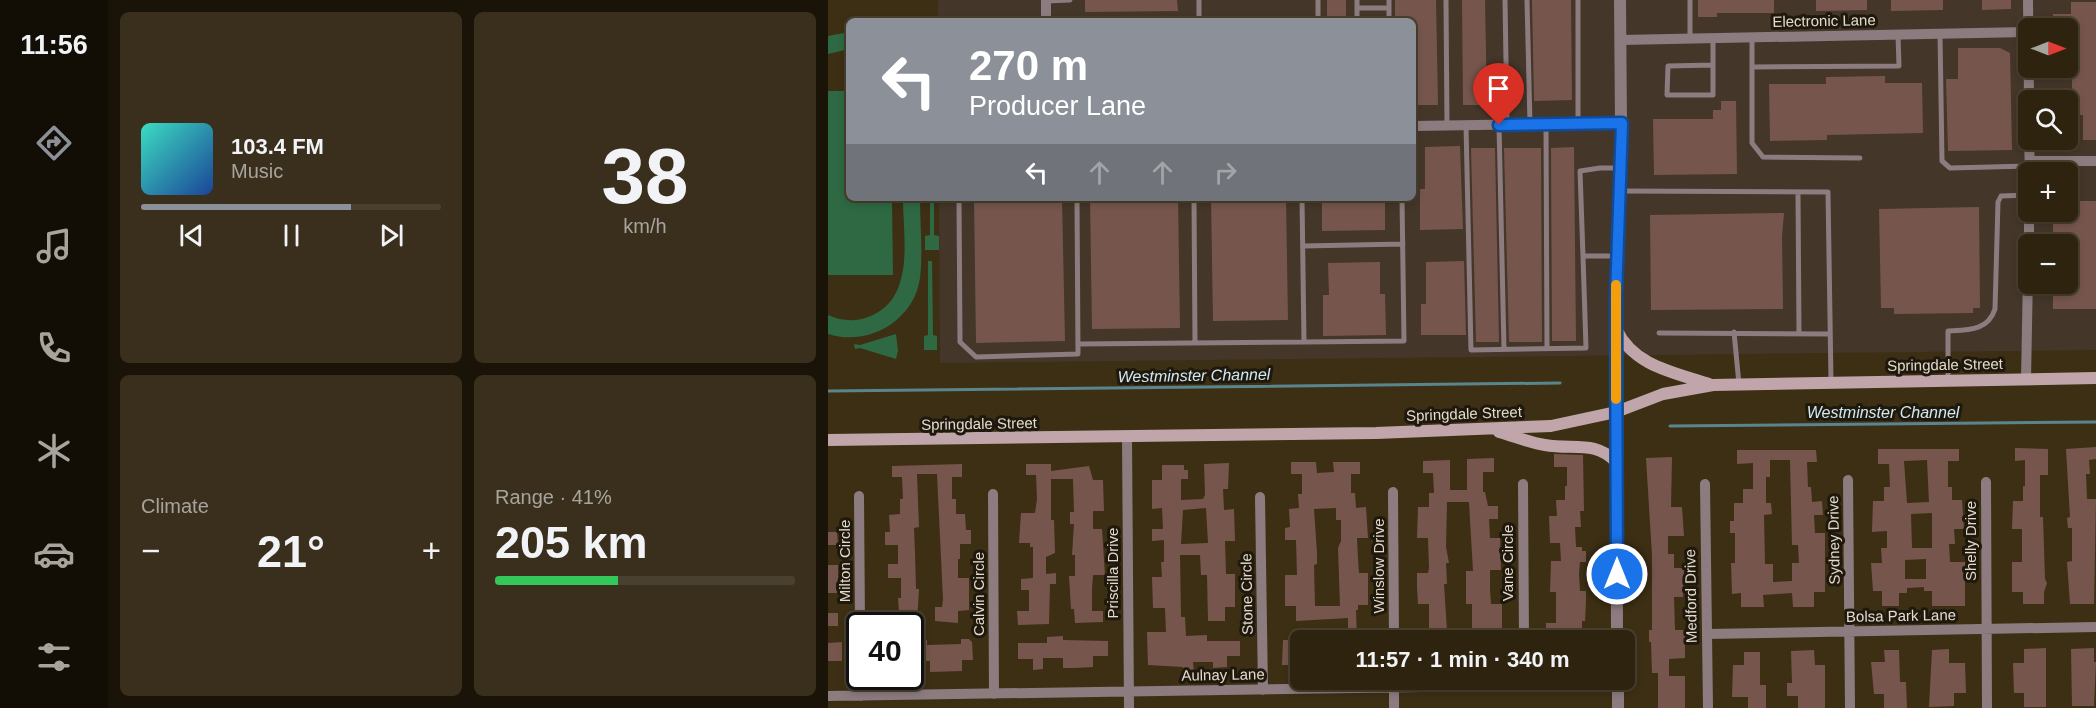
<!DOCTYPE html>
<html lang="en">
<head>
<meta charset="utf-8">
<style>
  :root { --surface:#2e230f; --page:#3a2f1d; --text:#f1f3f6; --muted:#a7a49e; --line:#49402f; --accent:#8c9099 }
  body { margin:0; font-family:Arial,sans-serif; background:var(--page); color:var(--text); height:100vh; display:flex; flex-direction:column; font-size:22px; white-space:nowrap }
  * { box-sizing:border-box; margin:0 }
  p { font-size:20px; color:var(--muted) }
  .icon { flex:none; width:33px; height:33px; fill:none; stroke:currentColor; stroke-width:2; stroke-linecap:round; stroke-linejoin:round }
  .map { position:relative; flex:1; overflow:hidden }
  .sheet { display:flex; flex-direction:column; gap:12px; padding:12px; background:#191308; width:720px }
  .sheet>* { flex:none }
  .banner { position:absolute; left:18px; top:18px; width:570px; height:183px; border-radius:9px; box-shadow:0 3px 9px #0003,0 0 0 2px var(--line); background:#8c9099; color:#fff; overflow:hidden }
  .needle { width:39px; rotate:90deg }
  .controls { position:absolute; left:1190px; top:18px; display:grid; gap:12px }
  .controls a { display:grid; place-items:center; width:60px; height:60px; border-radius:9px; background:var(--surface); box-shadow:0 3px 9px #0003,0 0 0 2px var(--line); font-size:30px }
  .speed { position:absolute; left:18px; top:612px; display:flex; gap:12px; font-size:30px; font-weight:700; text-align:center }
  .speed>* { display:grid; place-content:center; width:78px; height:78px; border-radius:50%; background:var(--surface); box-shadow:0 3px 9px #0003,0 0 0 2px var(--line); line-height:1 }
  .speed .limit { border:3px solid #111; border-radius:9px; background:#fff; color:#111 }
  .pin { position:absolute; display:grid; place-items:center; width:51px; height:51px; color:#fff; margin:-62px -26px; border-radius:50% 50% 50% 0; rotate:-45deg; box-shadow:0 0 6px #0007 }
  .pin .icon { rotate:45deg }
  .me { position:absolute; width:66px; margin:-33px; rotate:0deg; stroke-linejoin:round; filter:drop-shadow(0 0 4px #0008) }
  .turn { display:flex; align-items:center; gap:21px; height:126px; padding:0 24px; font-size:27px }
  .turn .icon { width:78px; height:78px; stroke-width:2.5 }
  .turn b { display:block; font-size:42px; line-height:51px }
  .lanes { display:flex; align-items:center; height:57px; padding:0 24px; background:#0003; justify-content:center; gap:30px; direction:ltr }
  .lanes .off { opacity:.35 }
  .big { font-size:45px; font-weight:600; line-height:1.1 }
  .sheet .tile { flex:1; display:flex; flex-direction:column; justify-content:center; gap:9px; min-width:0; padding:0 21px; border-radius:9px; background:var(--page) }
  .sheet .dial { align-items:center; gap:0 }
  .dial b { font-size:78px; line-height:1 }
  .song { display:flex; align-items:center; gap:18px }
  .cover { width:72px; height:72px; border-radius:9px; background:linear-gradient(135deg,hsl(170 70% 55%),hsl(220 70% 35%)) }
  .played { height:6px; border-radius:3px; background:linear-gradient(90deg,var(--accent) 70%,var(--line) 70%) }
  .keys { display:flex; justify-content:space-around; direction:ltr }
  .heat { display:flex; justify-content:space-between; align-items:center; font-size:33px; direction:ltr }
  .charge { height:9px; border-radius:4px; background:linear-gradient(90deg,#34c759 41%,var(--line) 0) }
  .sheet .tiles { flex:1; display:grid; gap:12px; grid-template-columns:repeat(2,1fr) }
  .trip { position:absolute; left:462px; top:630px; width:345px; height:60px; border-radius:9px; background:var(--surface); box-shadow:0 3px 9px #0003,0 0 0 2px var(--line); font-weight:600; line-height:60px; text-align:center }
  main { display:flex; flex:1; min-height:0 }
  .tab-bar { display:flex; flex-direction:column; width:108px; justify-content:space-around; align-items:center; background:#120e06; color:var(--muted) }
  .tab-bar .icon { width:42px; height:42px }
  .tab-bar .current { color:var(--accent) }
  .tab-bar b { font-size:27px; color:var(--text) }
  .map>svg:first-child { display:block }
  .industrial { fill:#443629; fill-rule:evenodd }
  .pitch { fill:#2e6943 }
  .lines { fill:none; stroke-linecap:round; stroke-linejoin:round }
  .stream { stroke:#5a858f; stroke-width:3 }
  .building { fill:#76564c; fill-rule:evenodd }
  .service { stroke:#8c7c7f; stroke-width:5 }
  .minor { stroke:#8c7c7f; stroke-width:10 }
  .tertiary { stroke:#8c7c7f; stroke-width:12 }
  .secondary { stroke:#c0a6aa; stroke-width:12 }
  .route-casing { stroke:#114b97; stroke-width:15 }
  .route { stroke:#1a73e8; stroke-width:10 }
  .slow { stroke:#f59e0b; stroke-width:10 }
  .labels { text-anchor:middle; stroke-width:6; stroke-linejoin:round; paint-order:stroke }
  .street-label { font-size:15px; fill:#e3dacb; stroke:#1f180d }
  .water-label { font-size:16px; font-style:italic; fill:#d0e9f3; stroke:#1f180d }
</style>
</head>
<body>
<main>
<nav class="tab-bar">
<b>11:56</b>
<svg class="icon current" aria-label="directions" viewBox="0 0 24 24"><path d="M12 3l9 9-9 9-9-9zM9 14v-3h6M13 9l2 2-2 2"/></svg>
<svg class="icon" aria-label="music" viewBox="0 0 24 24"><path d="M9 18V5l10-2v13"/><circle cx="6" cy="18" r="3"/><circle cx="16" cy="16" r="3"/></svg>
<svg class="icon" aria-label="phone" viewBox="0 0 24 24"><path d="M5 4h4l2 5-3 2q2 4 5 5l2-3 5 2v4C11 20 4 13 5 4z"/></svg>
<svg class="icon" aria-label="climate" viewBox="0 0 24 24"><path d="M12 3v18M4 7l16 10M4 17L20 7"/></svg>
<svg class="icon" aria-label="car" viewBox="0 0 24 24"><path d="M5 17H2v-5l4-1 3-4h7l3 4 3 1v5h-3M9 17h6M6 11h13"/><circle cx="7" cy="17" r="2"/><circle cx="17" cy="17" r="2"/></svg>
<svg class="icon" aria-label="filters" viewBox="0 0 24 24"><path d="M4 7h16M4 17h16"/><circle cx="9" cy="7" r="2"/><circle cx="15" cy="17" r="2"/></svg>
</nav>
<section class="sheet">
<div class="tiles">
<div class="tile">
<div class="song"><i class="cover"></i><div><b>103.4 FM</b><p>Music</p></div></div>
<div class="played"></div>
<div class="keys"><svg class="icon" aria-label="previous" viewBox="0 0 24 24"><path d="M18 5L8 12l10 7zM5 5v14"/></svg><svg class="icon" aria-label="pause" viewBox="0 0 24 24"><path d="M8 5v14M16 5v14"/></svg><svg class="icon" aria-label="next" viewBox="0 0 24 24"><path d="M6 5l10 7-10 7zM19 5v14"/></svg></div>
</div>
<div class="tile dial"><b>38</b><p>km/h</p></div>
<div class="tile"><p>Climate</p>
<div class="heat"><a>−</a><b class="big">21°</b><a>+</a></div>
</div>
<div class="tile"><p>Range · 41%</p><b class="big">205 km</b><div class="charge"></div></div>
</div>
</section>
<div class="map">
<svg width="1268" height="708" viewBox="0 0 1268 708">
  <rect width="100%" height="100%" fill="#3d2f14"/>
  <path class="industrial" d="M110,0h1158v350l-1156,13 -1,-165h474v-177h-475zM1200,28h39v40h-39zM1200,100h39v40h-39zM1200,172h39v40h-39zM1200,244h39v40h-39z"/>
  <path class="pitch" d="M21,32v17l-21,5v-18z
    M0,91h21v107h43l1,77h-65z
    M75,198h17c0,26 3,55 0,80 -6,43 -52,69 -92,56v-19c13,6 27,7 40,2 48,-17 35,-79 35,-119z
    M102,198h4v37l5,1v14h-14v-14l5,-1z
    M100,261h4l1,74 4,1v14h-13v-14l4,-1z
    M68,334l2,17 -2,8 -36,-11 -5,1 -1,-5 6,1z"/>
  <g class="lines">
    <path class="stream" d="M0,391l732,-8
      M842,426l426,-4"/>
  </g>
  <path class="building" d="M257,0h92l1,11 -93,1z
    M499,0h19v21h-19z
    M567,0h41l2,105h-25v-84h-18z
    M634,0h23l2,105h-24z
    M704,0h39l1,100 -38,1z
    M870,0h76v13h-57v4h-19z
    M988,0h51v10l-51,1z
    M1063,0h52v10l-52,1z
    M1154,0h29v9l-29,1z
    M1243,2h25v138h-13v-25h-11v-57h-5v-30h-14v-14h18z
    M1130,48h42l10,5 2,97 -64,1 -2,-72h12z
    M1057,76v7h37l1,50 -96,2v5l-57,1 -1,-57h57v-7z
    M893,101h15l1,73 -83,1 -1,-56h60v-9h8z
    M632,146l3,83 -43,1v-41h5v-42z
    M746,147l2,194h-24l-1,-193z
    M643,148h24l4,194h-23z
    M676,148h37l1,194h-33z
    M146,198h88l3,143 -89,2z
    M262,198h88l2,130 -88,1z
    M383,198h75l2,122 -75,1z
    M494,198h63v32l-63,1z
    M1239,201h29v108h-43v-25h14v-40h-14v-32h14z
    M1151,207l1,101h-7v5l-79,1v-6h-13l-2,-99z
    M956,213l-2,24 1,72 -132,1 -1,-95z
    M636,261l2,74h-45v-31h5v-42z
    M552,262v32h5l1,41 -63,1v-41h6l-1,-32z
    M1268,447v12l-7,1 1,14h-4l1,25h9l-2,105h-24l-3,-42 5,-1v-33h-4l-1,-10 3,-1 -4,-68z
    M1187,448l33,1v26h-8v42h3l2,62 2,4 -3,9v12h-21v-12h-11v-30h10v-33h-10l1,-28h10v-15h2v-26l-10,1z
    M1050,449h81v12h-11v26h4v13h10l2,29h-10l1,15h-6l1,18h15v44h-33v-15h-8v-4l-17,1v5h-8v13h-17v-15h-9l-2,-28h11l-1,-15h6v-17l-15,1 1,-31h11v-14h6l-1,-23h-11zM1099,460l2,42 -22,1 -3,-42zM1104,513v35h-20l-1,-34zM1098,559v20h-21v-19z
    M909,450h79l1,12h-10l1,25h3l1,15 10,-1 1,14h-9l1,18h10v59h-11v15h-21l-1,-14 -29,2 1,12h-23v-14l-9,1 -1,-31h4v-30h-5v-12h4v-18h9v-14h10v-26l-16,1zM942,460h20l2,85h6l1,18h-7v18l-19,1v-18h-8l-1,-49 8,-1 -1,-11h-5v-26h4z
    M726,454l29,1 1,56h-4l1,16h-6l1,20h6v4h4v11h-6l-1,12 1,17h6v10l-1,20h-3v14h-4v5h-29l-1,-4h-2v-13h10v-31h-6l1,-31h10l-1,-18h-10l-1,-27h8l-1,-16h9v-14h2v-19h-13z
    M844,457l-1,50h11l2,29h-16v18h6v14h10l-1,29h-9l1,33h10v28l-16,1v17h16v32h-27v-35h-6l-1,-31h-2v-12h3v-75l-6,-97z
    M666,458v14h-11v20h2l3,14h10v13h-9l1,19h10l1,32h-11v20l1,14h11v36h-87v-9l14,-1v-26h-11l-1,-17v-14h11l1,-5 -1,-30h-11l1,-31h11v-14h5l-1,-20h-10v-12l27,-1v30h17v-31zM619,502h22l4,69h-7v33h6v26l-25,1 -3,-47h3l-1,-21h3l-3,-16z
    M463,462h25l1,11 17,-1 -1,-10h27v12h-9v19h4l1,15 10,-1 2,31h-11l1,21 1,14h9v32h-10v5h-2l1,30h-9v-22l-52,3v-15h-11v-31h12l-1,-35h-11v-12l5,-1 -1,-18 10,-1 -1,-14h4v-20h-11zM508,508v12h5v21l-3,7 2,58h-25l-1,-41 3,-1v-11l-3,-44z
    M401,463l-1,26h-5l1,21 10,-1 1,32h-10l1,33h9v33h-10v14h-17l-1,-46h-6l-1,-20h-20l1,62h4l1,19 21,-1v6h33v15h-13v11l-14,1v-6h-20l1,10 -11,1v-6l-35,-2 -1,-33h19l-1,-24h-12l-1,-31h10l-1,-15h3v-22l-12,1v-12h11l-1,-21 -10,1v-29h10v-15h22v5h4v9h-7v21l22,-1 2,-4 -1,-31zM378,508l2,35 -27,1 2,-34z
    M134,464v13h-10v22h4v15h9l1,16h5v14h-11v15h-2v19h11v32l-11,1v12l-23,-2v-14h7l1,-8 -6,-125h-20l2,53 -5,1 1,25 1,36h3l-2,34 -29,1v-11h11l-1,-15h3v-20h-13v-14h10v-19h-13v-13h5l-1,-17 11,-1v-15h3l-1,-22h-10v-11z
    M198,464h25v7l38,-5 4,14h10l1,31h-11v18h9l3,46h-12l-1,14v22h11v11l-28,1 -1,-14h-3l-2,-33h6v-21h-3l2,-31h-4v-12h4l-1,-33h-22v41h3l1,33 -9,4v17l10,-1v11h-6l-1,40 -31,1 -1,-14h12v-21h-8v-11l12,-1v-31h-3v-4h-11l2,-30h14l2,-14 -1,-24h-10z
    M0,532h9l1,13h-10z
    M0,565h10v28h-10z
    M0,613h10v13h-10z
    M235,636v4l45,1v15h-15v11l-18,1h-12v-10h-20v11l-10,1v-11h-15v-16h29v-6z
    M133,639h8l3,3 1,18h-11v11l-32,1v-11h-20v-19l17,-2v5l34,-1z
    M455,640h17v25h-18z
    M14,642v19h-14v-18z
    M1218,648v59h-22v-14h-10l-1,-30h11v-14z
    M1266,648v14h2l-2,44h-22l-1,-57z
    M1121,649v14h16l1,30h-12v13l-25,1 3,-57z
    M986,650l1,15h10v43h-27v-12h-11v-13h5l-1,-32z
    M1056,650h15l1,32h6l1,26h-23v-14h-10l-3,-32h14z
    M916,652h16v33h6v23h-18v-11h-16l1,-32h11z"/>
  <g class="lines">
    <path class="service" d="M371,0v21
      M490,0v21
      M529,0v21
      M561,0v21
      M618,0l1,125
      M677,0l2,125
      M699,0l3,124
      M750,0v124
      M862,0v38
      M218,1l24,-1
      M529,8h32
      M1112,34l2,127 8,7 79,-2
      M924,37v106l11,14 97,1
      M885,65l-45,1 -1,29h46v-57
      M924,67l147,-1 -1,-31
      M718,124l1,224
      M638,125l5,225 115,-2 -3,-92
      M671,125l5,224
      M792,191l208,1 3,189
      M970,192l1,141
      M131,198l1,144 16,15 102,-3 -1,-156
      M366,198l1,145
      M474,198l2,144 100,-1 -2,-143
      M475,246l100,-2
      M789,256h-34l-3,-85 20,-3h19
      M906,332l5,52
      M831,333l171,1
      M250,344l226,-2
      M1120,380v-49c20,-1 40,0 47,-22l3,-107 3,-6 27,-1"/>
    <path class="minor" d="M218,0v21
      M1200,0l1,100
      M793,40l406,-8
      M585,126l208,-3
      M1201,140l1,32
      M1202,161h66
      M1201,244v-32
      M1198,379l2,-105
      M299,437l2,271
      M1020,480l2,228
      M1158,482l1,226
      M695,484l1,156
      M877,484l3,224
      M565,492l1,148
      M165,494l1,200
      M31,496l1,130
      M432,497l3,193
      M879,634l389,-7
      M33,676v20
      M566,680v28
      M0,696l790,-12"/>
    <path class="tertiary" d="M789,640l-1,-345 5,-172 -1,-123
      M790,680v28"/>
    <path class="secondary" d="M788,329c18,37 56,43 93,55
      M671,432c15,4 31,11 46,13 28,5 50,-5 71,17
      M0,440l548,-7 175,-7 65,-14 47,-18 50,-9 383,-7"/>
  </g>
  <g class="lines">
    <g class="route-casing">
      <path id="route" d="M671,125l123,-2 -6,173 1,278"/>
    </g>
    <use href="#route" class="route"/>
    <path class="slow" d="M788,285v114"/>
  </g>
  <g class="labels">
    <g class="street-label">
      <text transform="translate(996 21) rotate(-1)" y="5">Electronic Lane</text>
      <text transform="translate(1117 365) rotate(-1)" y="5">Springdale Street</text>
      <text transform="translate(636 414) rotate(-2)" y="5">Springdale Street</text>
      <text transform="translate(151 424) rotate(-1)" y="5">Springdale Street</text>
      <text transform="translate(1006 540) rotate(-91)" y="5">Sydney Drive</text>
      <text transform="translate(1143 541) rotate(-90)" y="5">Shelly Drive</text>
      <text transform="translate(17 561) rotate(-90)" y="5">Milton Circle</text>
      <text transform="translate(680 563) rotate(-90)" y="5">Vane Circle</text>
      <text transform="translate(551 566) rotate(-90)" y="5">Winslow Drive</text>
      <text transform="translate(285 573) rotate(-90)" y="5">Priscilla Drive</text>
      <text transform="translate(151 594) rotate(-90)" y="5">Calvin Circle</text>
      <text transform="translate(419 594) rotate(-91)" y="5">Stone Circle</text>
      <text transform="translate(863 596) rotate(-91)" y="5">Medford Drive</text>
      <text transform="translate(1073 616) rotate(-1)" y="5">Bolsa Park Lane</text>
      <text transform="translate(395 675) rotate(-1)" y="5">Aulnay Lane</text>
    </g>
    <g class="water-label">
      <text transform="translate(366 375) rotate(-1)" y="6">Westminster Channel</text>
      <text x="1055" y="418">Westminster Channel</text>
    </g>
  </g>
</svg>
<div class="controls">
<a><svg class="needle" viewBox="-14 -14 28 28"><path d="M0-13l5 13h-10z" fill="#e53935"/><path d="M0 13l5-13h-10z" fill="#a7a49e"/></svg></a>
<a><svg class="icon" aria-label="search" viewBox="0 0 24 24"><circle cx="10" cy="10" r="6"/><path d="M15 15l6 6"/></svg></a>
<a>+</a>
<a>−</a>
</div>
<div class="speed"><div class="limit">40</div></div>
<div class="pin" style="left:671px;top:125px;background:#d93025"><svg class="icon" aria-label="arrive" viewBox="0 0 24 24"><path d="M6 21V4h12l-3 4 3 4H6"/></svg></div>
<svg class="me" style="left:789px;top:574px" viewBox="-20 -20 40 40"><circle r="17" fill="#1a73e8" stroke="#fff" stroke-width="3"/><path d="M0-11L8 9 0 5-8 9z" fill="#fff"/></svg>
<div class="trip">11:57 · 1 min · 340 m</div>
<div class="banner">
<div class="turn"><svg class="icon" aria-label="left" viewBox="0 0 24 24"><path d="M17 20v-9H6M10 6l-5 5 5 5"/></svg><div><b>270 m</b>Producer Lane</div></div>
<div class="lanes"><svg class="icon" aria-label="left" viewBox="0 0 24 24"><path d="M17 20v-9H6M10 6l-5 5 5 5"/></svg><svg class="icon off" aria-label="ahead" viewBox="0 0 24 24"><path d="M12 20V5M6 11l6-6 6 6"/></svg><svg class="icon off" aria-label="ahead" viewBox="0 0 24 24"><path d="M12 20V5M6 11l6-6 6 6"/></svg><svg class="icon off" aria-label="right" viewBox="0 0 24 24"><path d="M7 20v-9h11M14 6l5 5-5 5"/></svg></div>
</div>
</div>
</main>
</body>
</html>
